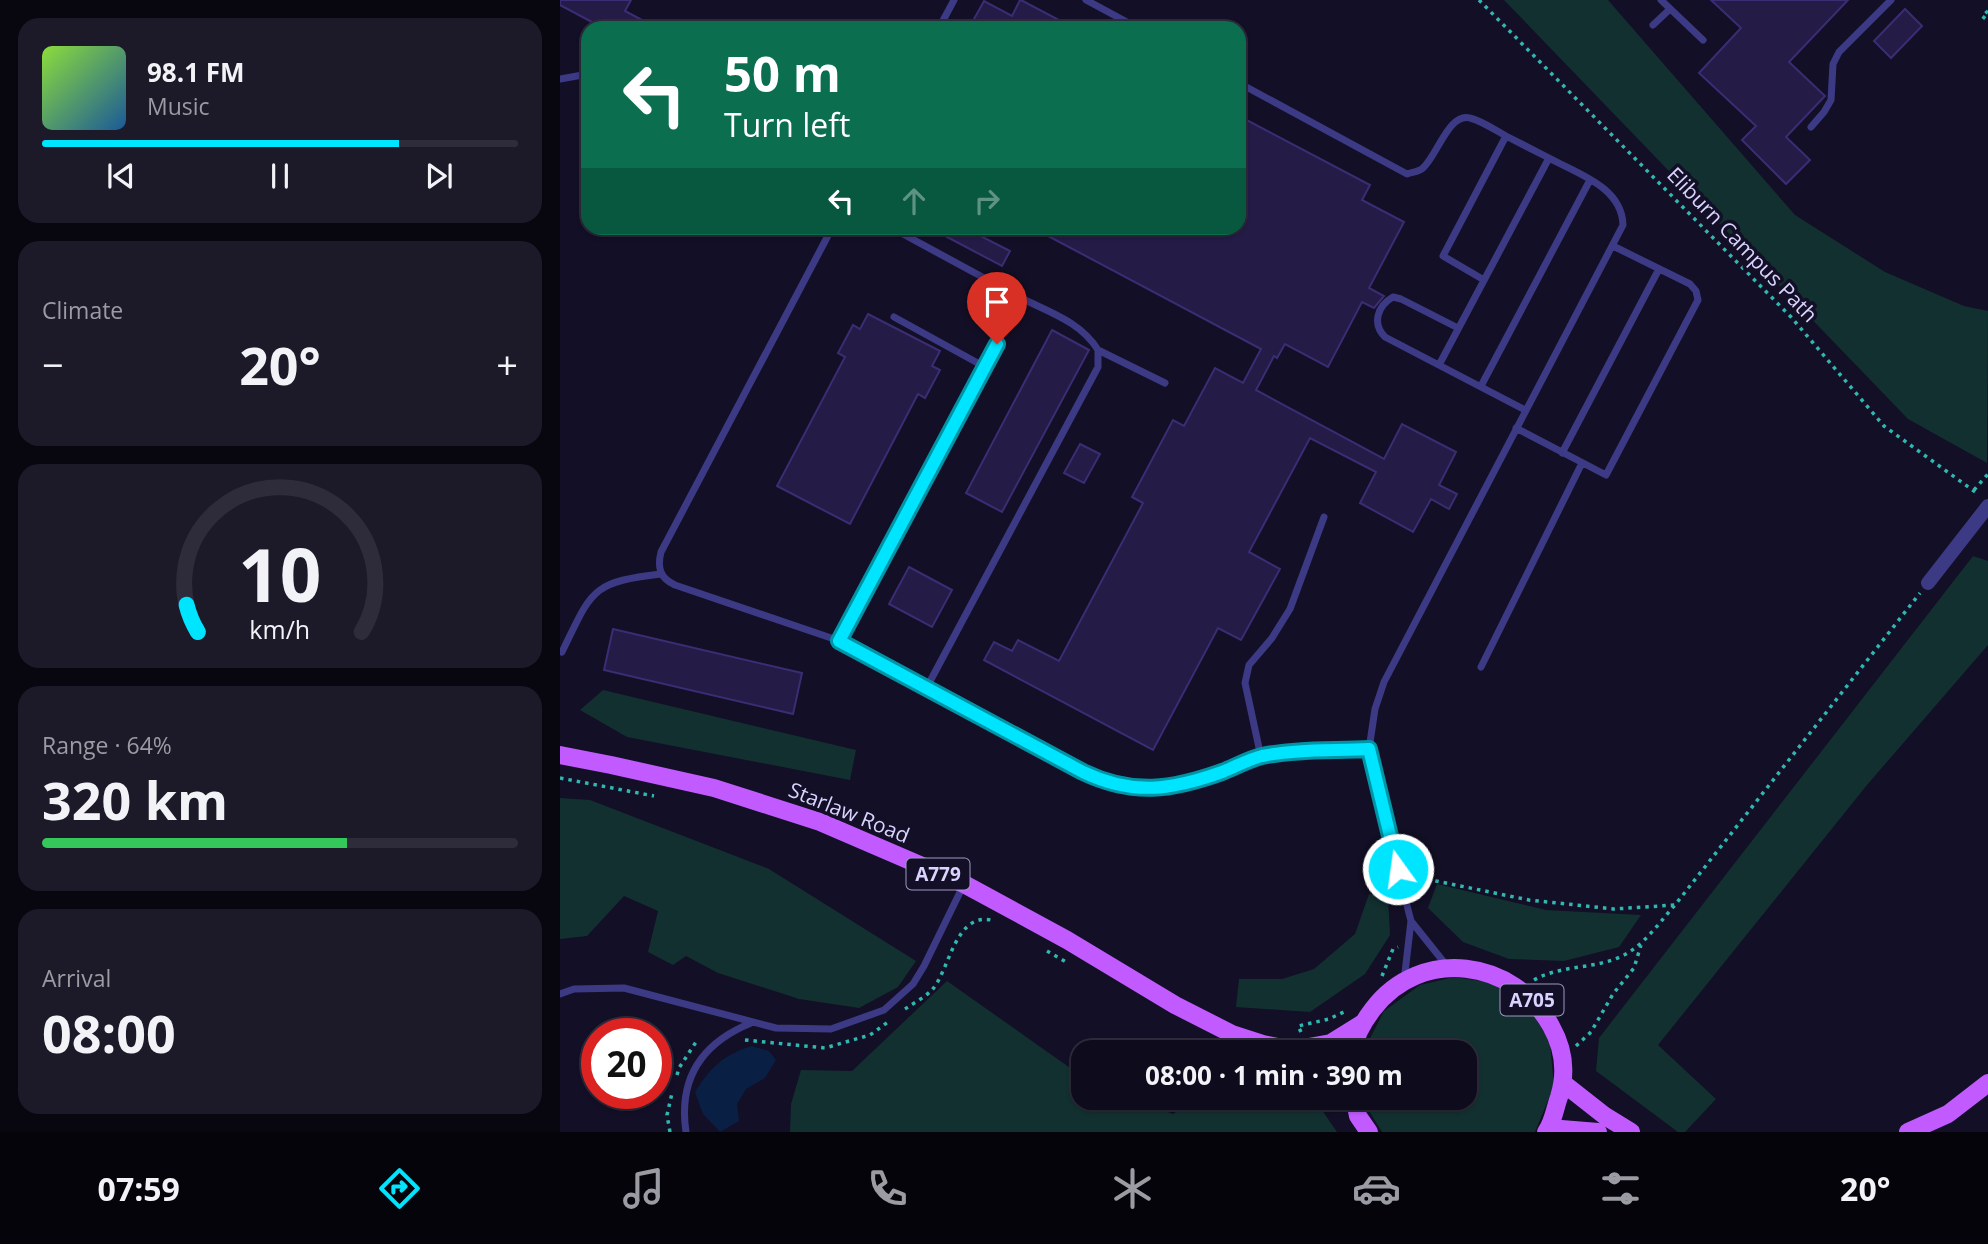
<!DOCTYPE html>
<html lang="en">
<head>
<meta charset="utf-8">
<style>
  :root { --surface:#0e0b1c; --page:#1c1929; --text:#f1f3f6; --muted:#9b9ba3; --line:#2e2b3b; --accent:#00e5ff }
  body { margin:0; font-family:"Open Sans",sans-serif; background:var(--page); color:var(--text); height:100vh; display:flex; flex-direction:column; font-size:26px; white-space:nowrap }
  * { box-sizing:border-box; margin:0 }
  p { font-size:23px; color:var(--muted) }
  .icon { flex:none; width:38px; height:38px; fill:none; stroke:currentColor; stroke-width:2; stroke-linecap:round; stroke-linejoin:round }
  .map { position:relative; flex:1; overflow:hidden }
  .side { display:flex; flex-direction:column; gap:18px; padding:18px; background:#08060f; width:560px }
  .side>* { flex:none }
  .hud { position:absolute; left:21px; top:21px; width:665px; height:214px; border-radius:21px; box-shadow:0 2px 5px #0004,0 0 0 2px var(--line); background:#0b6e4f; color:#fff; overflow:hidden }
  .speed { position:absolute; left:21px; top:1018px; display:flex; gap:14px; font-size:35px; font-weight:700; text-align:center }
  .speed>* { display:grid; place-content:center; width:91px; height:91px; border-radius:50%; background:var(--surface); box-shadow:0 2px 5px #0004,0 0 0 2px var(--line); line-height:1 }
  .speed .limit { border:10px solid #d22; background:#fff; color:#111 }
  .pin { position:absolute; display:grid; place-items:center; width:60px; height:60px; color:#fff; margin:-72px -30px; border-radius:50% 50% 50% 0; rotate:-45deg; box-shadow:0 0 7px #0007 }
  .pin .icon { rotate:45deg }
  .me { position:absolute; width:77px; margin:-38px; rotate:346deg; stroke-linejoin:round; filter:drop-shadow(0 0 5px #0008) }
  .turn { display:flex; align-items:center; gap:24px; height:147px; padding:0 28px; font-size:32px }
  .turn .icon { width:91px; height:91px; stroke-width:2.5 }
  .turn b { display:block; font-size:49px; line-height:60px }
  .lanes { display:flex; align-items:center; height:66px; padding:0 28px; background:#0003; justify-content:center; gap:35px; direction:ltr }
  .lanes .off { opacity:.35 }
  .big { font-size:52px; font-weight:700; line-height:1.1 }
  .side .widget { flex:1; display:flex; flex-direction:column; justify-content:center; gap:10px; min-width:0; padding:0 24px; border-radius:21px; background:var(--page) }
  .side .dial { align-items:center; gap:0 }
  .dial svg { height:182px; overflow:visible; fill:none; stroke:var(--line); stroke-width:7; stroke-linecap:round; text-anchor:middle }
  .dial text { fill:var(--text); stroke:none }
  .song { display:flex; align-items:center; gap:21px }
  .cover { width:84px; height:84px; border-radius:10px; background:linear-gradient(135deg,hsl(90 70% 55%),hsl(210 70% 35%)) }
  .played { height:7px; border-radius:4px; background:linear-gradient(90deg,var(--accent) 75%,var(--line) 75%) }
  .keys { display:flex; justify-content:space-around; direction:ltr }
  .heat { display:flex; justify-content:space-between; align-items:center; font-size:38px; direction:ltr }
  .charge { height:10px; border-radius:5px; background:linear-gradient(90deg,#34c759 64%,var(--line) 0) }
  .trip { position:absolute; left:511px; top:1040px; width:406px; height:70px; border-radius:21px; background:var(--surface); box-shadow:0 2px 5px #0004,0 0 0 2px var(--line); font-weight:700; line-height:70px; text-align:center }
  .tab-bar { display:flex; height:112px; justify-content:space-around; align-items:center; background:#06040b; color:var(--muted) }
  .tab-bar .icon { width:49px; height:49px }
  .tab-bar .selected { color:var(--accent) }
  .tab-bar b { font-size:32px; color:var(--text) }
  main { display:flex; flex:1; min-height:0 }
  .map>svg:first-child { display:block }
  .green { fill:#12302f }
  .water { fill:#0a1f44 }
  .building { fill:#241b47; stroke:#3b2d73; stroke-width:2 }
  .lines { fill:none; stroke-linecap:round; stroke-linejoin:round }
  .path { stroke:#2fb8b0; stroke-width:3.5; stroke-dasharray:3.5 5; stroke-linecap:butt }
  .service { stroke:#3d3a85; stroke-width:7 }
  .minor { stroke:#3d3a85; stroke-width:14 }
  .primary { stroke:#c25bff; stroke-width:18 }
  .route-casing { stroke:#0095a6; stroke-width:18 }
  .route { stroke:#00e5ff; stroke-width:12 }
  .labels { text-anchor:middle; stroke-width:7; stroke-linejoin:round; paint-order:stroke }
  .shield { fill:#130f26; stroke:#9e99be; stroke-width:2 }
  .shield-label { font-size:19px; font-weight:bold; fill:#d9d4ff }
  .street-label { font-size:21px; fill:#d9d4ff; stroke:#130f26 }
</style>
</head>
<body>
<main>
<section class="side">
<div class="widget">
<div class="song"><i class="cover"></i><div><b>98.1 FM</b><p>Music</p></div></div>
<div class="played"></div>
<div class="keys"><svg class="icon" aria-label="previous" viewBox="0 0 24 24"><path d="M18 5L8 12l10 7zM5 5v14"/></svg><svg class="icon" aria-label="pause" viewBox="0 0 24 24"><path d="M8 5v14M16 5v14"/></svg><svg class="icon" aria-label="next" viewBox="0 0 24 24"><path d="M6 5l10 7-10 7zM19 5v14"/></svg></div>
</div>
<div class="widget"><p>Climate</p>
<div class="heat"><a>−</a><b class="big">20°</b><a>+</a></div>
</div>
<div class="widget dial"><svg viewBox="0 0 100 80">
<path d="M14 69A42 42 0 1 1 86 69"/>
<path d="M14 69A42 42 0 0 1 9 57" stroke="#00e5ff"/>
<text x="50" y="56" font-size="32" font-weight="700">10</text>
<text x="50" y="72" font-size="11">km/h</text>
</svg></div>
<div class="widget"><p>Range · 64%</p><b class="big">320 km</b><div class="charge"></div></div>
<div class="widget"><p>Arrival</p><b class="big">08:00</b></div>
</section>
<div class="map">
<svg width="1428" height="1132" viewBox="0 0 1428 1132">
  <rect width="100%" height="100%" fill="#130f26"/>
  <path class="green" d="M944,0h104l187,215 90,57 79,34 24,5 -1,152 -79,-44z
    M1413,556l15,5v84l-121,140 -209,260 58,54 -31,33h-7l-82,-61 3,-33z
    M43,690l253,60 -6,30 -223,-43 -47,-27z
    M0,798l30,2 179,69 147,92 -18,26 -39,21 -60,-9 -81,-26 -32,-17 -13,9 -25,-13 10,-41 -34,-15 -37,40 -27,3z
    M877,884l109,26 95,5 -22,32 -55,14 -55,-2 -46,-17 -35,-34z
    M809,894l19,2 2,39 -25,39 -55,38 -74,-5 3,-28h43l32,-10 41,-35z
    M894,977l34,5 25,13 21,19 16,29 4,43 -19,46h-153l-16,-26 -2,-9h101v-45h-102l21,-41 36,-26z
    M387,981l136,96v20h44l46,17 25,-17h115l24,35h-547l1,-28 10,-34 51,1z"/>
  <path class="water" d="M191,1046l18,5 7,9 -11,18 -19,11 -9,15 2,17 -19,11 -17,-18 -8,-22c16,-25 27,-36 56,-46z"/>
  <path class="building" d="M0,0h71l-6,11 32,17h-54l-43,-23z
    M460,0h1l53,28h-105l15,-27 28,15z
    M1151,0h137l-59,62 36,34 -39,41 24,23 -24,24 -44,-44 14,-14 -57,-53 42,-45z
    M1345,9l17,17 -31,32 -17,-17z
    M679,116l131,69 -8,15 42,22 -35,66 15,8 -10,12 -12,-6 -34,65 -43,-23 -8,14 -3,-2 -18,34 128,69 18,-35 54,28 -17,33 18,9 -8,15 -18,-10 -18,33 -53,-29 16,-31 -66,-34 -61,114 31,17 -39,71 -23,-12 -65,122 -169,-90 10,-18 18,9 6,-11 41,21 84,-158 -11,-6 41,-77 11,6 31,-58 28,15 18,-34 -228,-121h206z
    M370,228h35l45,23 -8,15z
    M308,314l72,37 -8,15 8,4 -15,28 -7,-4 -68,130 -73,-38 68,-129 -7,-4 15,-28 7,4z
    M492,330l37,20 -87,162 -36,-19z
    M520,444l20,10 -16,29 -20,-10z
    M349,567l43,23 -20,37 -43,-23z
    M53,629l189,44 -9,41 -189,-44z"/>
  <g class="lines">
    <path class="path" d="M919,0l312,317 93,109 94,68
      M1428,11l-6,5 6,5
      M1414,490l14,-16
      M0,778l94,18
      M851,873l25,8 93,19 85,9 61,-4
      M487,951l21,12
      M822,976l11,-27 5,-2
      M974,980c28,-16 61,-10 90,-25 21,-11 35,-32 51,-50l245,-312
      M345,1009c9,-6 20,-12 27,-19 18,-21 23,-77 59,-70
      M741,1032l-3,-6 31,-7 19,-9
      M185,1040l80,8 45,-13 18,-13
      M1016,1046l15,-14 22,-38 21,-26 7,-23
      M117,1075l2,-7 17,-26 2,1
      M110,1132l-3,-17 5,-22"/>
    <path class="service" d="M526,0l52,28
      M1101,0l42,40
      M1093,25l17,-16
      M379,28l15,-28
      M0,79l28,-5
      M679,83l168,91c5,-2 12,-2 16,-6 14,-12 26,-56 47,-50 12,3 25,12 36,18
      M1251,127l13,-15 7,-12 2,-36 6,-12 52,-52
      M272,228l-171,324c-4,16 -1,26 14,33l165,56 243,131c50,24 88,18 139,0 13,-5 27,-13 40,-16 34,-7 72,-5 107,-7l6,-40 9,-27 239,-457c-1,-38 -45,-51 -74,-67l-110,207
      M332,228l129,70
      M924,280l-41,-24 63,-120 43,22
      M334,317l91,50
      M898,328l-57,-29 -8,-2c-16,9 -21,27 -8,40l140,73
      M921,386l109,-206
      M956,428l90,47 92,-175 -2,-9 -6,-7 -77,-38
      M1002,453l97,-184
      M280,641l181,-343c28,14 60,24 77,52
      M2,652c30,-61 28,-70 99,-78
      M921,667l101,-204
      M367,687l171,-320v-17l67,33
      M809,749l4,24 38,148
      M701,757l-16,-74 4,-18 23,-27 18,-29 34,-92
      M844,981l7,-60 36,45
      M0,994l14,-5 50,-1 152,40 55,1 53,-19 29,-26 11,-18 39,-80
      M126,1132c-8,-54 16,-89 65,-109"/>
    <path class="minor" d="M1368,583l60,-77"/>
    <path class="primary" d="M0,755l51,10 103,23 106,34 144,62 103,56 108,65 57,29 31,10 29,6 39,-7 32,-20
      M792,1052c3,-16 11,-30 21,-43 48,-63 141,-50 178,17 13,23 16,46 8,71 -4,11 -6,26 -13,35
      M1003,1083l42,33 26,16
      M794,1097l4,19 11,16
      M989,1128l49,4
      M1348,1132l40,-18 40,-31"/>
  </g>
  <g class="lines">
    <g class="route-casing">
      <path id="route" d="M437,344l-158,297 244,131c50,24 89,18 139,0 13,-5 27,-13 40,-16 34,-7 72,-5 107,-7l29,120"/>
    </g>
    <use href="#route" class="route"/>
  </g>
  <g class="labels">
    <g class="shield">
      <rect x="346.5" y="858.5" width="63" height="31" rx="5"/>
      <rect x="940.5" y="984.5" width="63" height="31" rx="5"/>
    </g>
    <g class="shield-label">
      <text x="378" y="881">A779</text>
      <text x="972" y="1007">A705</text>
    </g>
    <g class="street-label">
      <text transform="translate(1182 245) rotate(46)" y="7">Eliburn Campus Path</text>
      <text transform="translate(289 813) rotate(22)" y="7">Starlaw Road</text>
    </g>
  </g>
</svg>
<div class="speed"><div class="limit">20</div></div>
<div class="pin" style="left:437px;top:344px;background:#d93025"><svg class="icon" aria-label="arrive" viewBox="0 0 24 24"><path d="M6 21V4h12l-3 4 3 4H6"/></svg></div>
<svg class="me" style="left:838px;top:869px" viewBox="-20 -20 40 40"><circle r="17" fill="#00e5ff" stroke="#fff" stroke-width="3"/><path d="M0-11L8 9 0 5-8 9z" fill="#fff"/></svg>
<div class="trip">08:00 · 1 min · 390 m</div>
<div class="hud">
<div class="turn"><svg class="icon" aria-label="left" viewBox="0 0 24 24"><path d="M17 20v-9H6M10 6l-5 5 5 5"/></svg><div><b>50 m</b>Turn left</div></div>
<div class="lanes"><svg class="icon" aria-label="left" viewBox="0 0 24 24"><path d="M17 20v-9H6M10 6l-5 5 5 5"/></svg><svg class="icon off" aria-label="ahead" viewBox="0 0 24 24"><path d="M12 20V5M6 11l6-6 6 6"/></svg><svg class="icon off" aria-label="right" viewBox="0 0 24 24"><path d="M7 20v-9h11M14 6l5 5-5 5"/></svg></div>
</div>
</div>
</main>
<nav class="tab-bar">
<b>07:59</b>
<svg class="icon selected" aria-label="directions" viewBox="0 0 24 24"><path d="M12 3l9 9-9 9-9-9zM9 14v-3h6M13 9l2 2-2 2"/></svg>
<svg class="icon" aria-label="music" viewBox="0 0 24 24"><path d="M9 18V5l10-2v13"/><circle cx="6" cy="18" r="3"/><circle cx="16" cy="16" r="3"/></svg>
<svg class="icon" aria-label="phone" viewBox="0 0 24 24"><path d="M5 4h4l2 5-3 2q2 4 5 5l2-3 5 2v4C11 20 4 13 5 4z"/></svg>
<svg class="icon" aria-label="climate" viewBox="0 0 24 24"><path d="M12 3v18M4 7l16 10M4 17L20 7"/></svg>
<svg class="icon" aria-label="car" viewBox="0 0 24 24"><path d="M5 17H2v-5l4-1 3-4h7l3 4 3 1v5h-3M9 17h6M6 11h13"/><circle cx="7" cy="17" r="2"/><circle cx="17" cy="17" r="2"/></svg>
<svg class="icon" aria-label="filters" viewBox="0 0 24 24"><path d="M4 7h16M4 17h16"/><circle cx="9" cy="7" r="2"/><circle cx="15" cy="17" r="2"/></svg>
<b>20°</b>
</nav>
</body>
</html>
